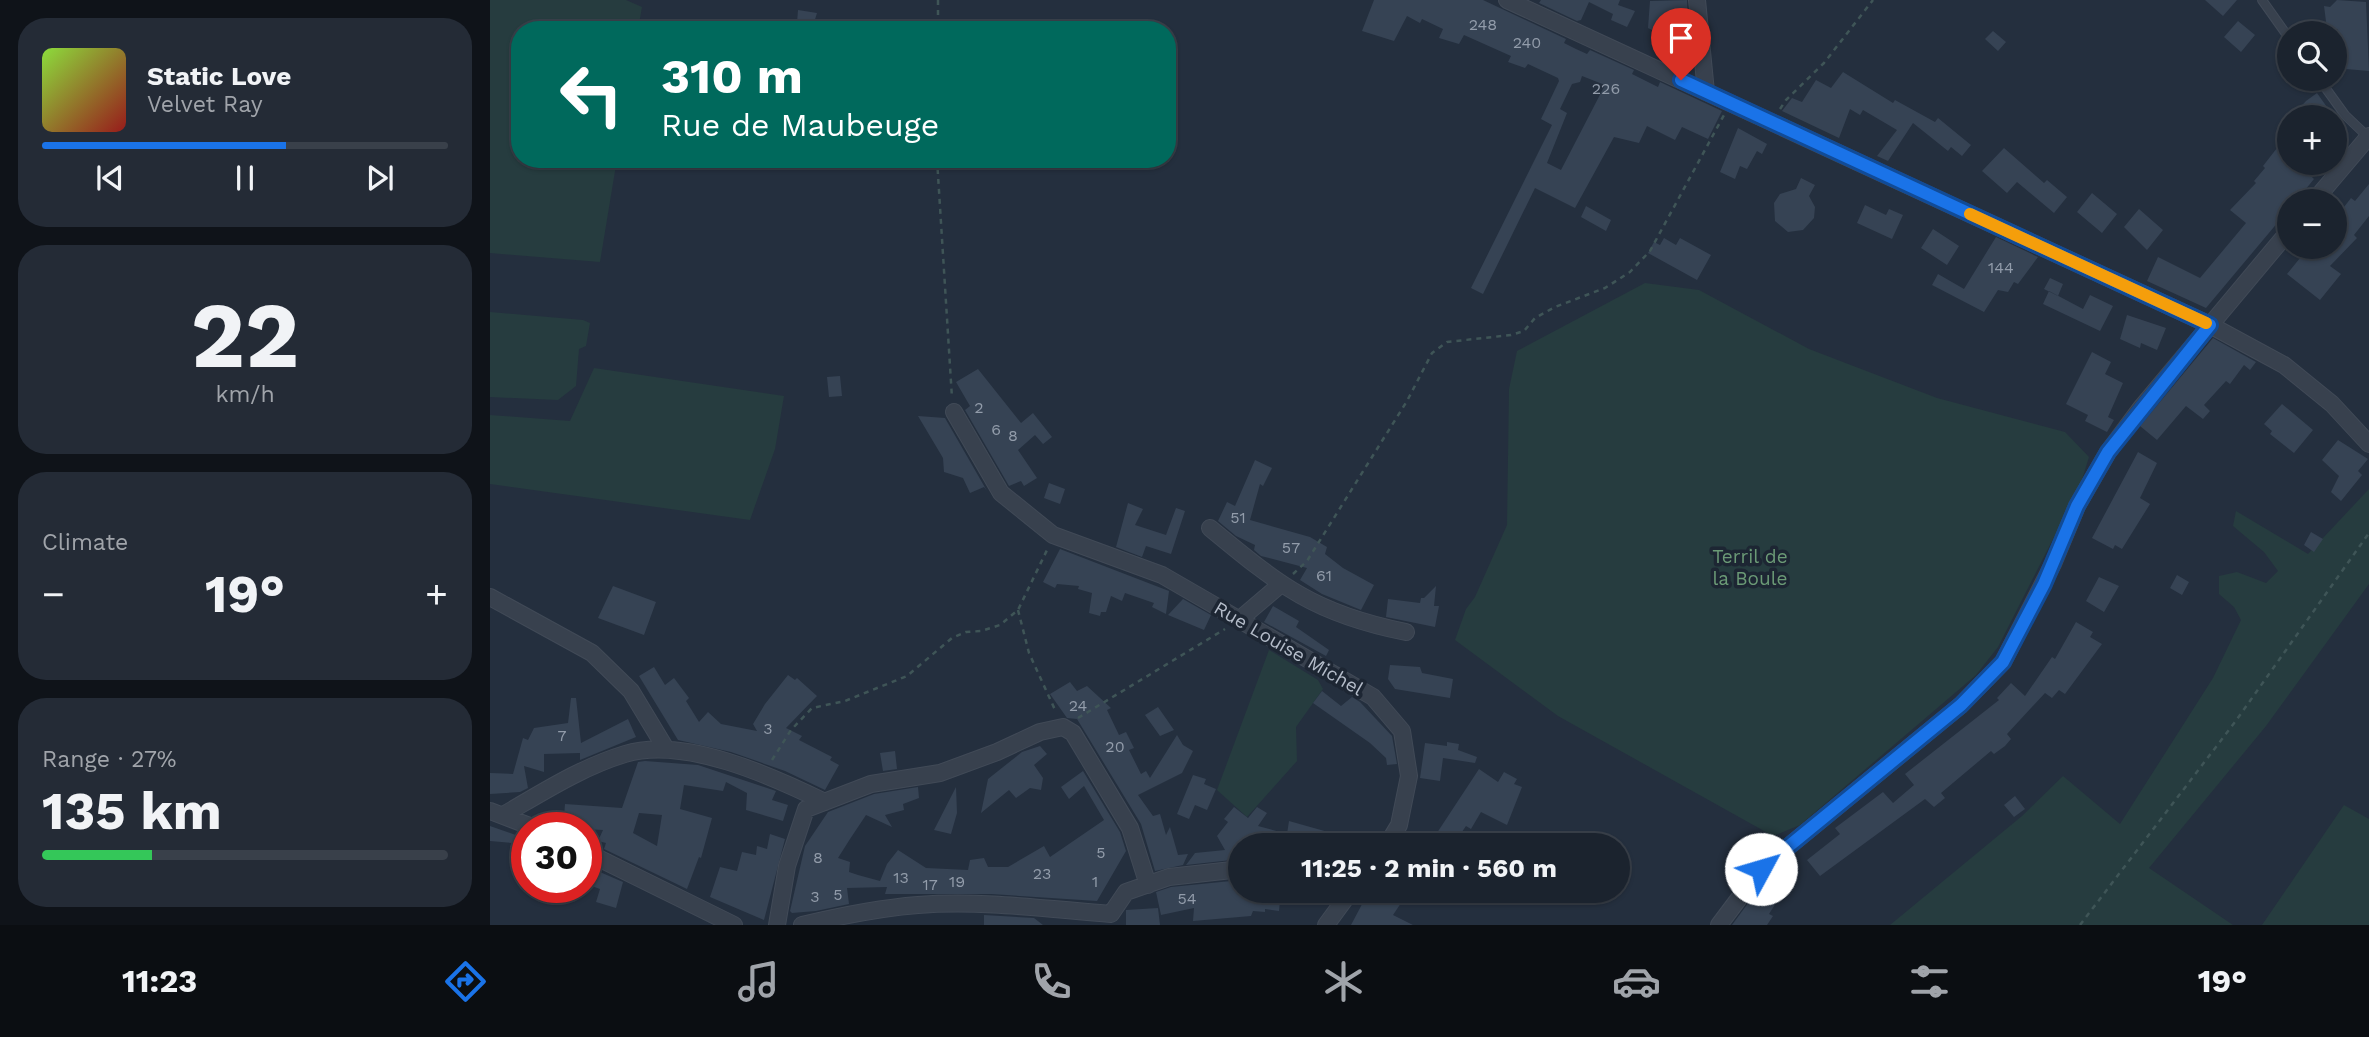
<!DOCTYPE html>
<html lang="en">
<head>
<meta charset="utf-8">
<style>
  :root { --surface:#1b232e; --page:#242b36; --text:#f1f3f6; --muted:#a0a4aa; --line:#39404a; --accent:#1a73e8 }
  body { margin:0; font-family:"Work Sans",sans-serif; background:var(--page); color:var(--text); height:100vh; display:flex; flex-direction:column; font-size:26px; white-space:nowrap }
  * { box-sizing:border-box; margin:0 }
  p { font-size:23px; color:var(--muted) }
  .icon { flex:none; width:38px; height:38px; fill:none; stroke:currentColor; stroke-width:2; stroke-linecap:round; stroke-linejoin:round }
  .map { position:relative; flex:1; overflow:hidden }
  .panel { display:flex; flex-direction:column; gap:18px; padding:18px; background:#0f1319; width:490px }
  .panel>* { flex:none }
  .banner { position:absolute; left:21px; top:21px; width:665px; height:147px; border-radius:28px; box-shadow:0 2px 5px #0004,0 0 0 2px var(--line); background:#00695c; color:#fff; overflow:hidden }
  .controls { position:absolute; left:1787px; top:21px; display:grid; gap:14px }
  .controls a { display:grid; place-items:center; width:70px; height:70px; border-radius:50%; background:var(--surface); box-shadow:0 2px 5px #0004,0 0 0 2px var(--line); font-size:35px }
  .speed { position:absolute; left:21px; top:812px; display:flex; gap:14px; font-size:35px; font-weight:700; text-align:center }
  .speed>* { display:grid; place-content:center; width:91px; height:91px; border-radius:50%; background:var(--surface); box-shadow:0 2px 5px #0004,0 0 0 2px var(--line); line-height:1 }
  .speed .limit { border:10px solid #d22; background:#fff; color:#111 }
  .pin { position:absolute; display:grid; place-items:center; width:60px; height:60px; color:#fff; margin:-72px -30px; border-radius:50% 50% 50% 0; rotate:-45deg; box-shadow:0 0 7px #0007 }
  .pin .icon { rotate:45deg }
  .me { position:absolute; width:77px; margin:-38px; rotate:51deg; stroke-linejoin:round; filter:drop-shadow(0 0 5px #0008) }
  .turn { display:flex; align-items:center; gap:24px; height:147px; padding:0 35px; font-size:32px }
  .turn .icon { width:91px; height:91px; stroke-width:2.5 }
  .turn b { display:block; font-size:49px; line-height:60px }
  .big { font-size:52px; font-weight:700; line-height:1.1 }
  .panel .tile { flex:1; display:flex; flex-direction:column; justify-content:center; gap:10px; min-width:0; padding:0 24px; border-radius:28px; background:var(--page) }
  .panel .dial { align-items:center; gap:0 }
  .dial b { font-size:91px; line-height:1 }
  .song { display:flex; align-items:center; gap:21px }
  .cover { width:84px; height:84px; border-radius:10px; background:linear-gradient(135deg,hsl(90 70% 55%),hsl(0 70% 35%)) }
  .played { height:7px; border-radius:4px; background:linear-gradient(90deg,var(--accent) 60%,var(--line) 60%) }
  .keys { display:flex; justify-content:space-around; direction:ltr }
  .heat { display:flex; justify-content:space-between; align-items:center; font-size:38px; direction:ltr }
  .charge { height:10px; border-radius:5px; background:linear-gradient(90deg,#34c759 27%,var(--line) 0) }
  .trip { position:absolute; left:738px; top:833px; width:402px; height:70px; border-radius:35px; background:var(--surface); box-shadow:0 2px 5px #0004,0 0 0 2px var(--line); font-weight:700; line-height:70px; text-align:center }
  .tab-bar { display:flex; height:112px; justify-content:space-around; align-items:center; background:#0b0e12; color:var(--muted) }
  .tab-bar .icon { width:49px; height:49px }
  .tab-bar .on { color:var(--accent) }
  .tab-bar b { font-size:32px; color:var(--text) }
  main { display:flex; flex:1; min-height:0 }
  .map>svg:first-child { display:block }
  .green { fill:#263c3f }
  .building { fill:#364354; fill-rule:evenodd }
  .lines { fill:none; stroke-linecap:round; stroke-linejoin:round }
  .service-casing { stroke:#414a57; stroke-width:10 }
  .minor-casing { stroke:#414a57; stroke-width:18 }
  .path { stroke:#3f5557; stroke-width:2.5; stroke-dasharray:5 5; stroke-linecap:butt }
  .service { stroke:#38414e; stroke-width:8 }
  .minor { stroke:#38414e; stroke-width:16 }
  .route-casing { stroke:#114b97; stroke-width:18 }
  .route { stroke:#1a73e8; stroke-width:12 }
  .slow { stroke:#f59e0b; stroke-width:12 }
  .labels { text-anchor:middle; stroke-width:7; stroke-linejoin:round; paint-order:stroke }
  .number-label { font-size:16px; fill:#929caa }
  .park-label { font-size:19px; fill:#6b9a76; stroke:#1d2633 }
  .street-label { font-size:19px; fill:#b4bcc9; stroke:#1d2633 }
</style>
</head>
<body>
<main>
<section class="panel">
<div class="tile">
<div class="song"><i class="cover"></i><div><b>Static Love</b><p>Velvet Ray</p></div></div>
<div class="played"></div>
<div class="keys"><svg class="icon" aria-label="previous" viewBox="0 0 24 24"><path d="M18 5L8 12l10 7zM5 5v14"/></svg><svg class="icon" aria-label="pause" viewBox="0 0 24 24"><path d="M8 5v14M16 5v14"/></svg><svg class="icon" aria-label="next" viewBox="0 0 24 24"><path d="M6 5l10 7-10 7zM19 5v14"/></svg></div>
</div>
<div class="tile dial"><b>22</b><p>km/h</p></div>
<div class="tile"><p>Climate</p>
<div class="heat"><a>−</a><b class="big">19°</b><a>+</a></div>
</div>
<div class="tile"><p>Range · 27%</p><b class="big">135 km</b><div class="charge"></div></div>
</section>
<div class="map">
<svg width="1879" height="925" viewBox="0 0 1879 925">
  <rect width="100%" height="100%" fill="#242f3e"/>
  <path class="green" d="M0,0h136l16,7 -4,23h-118v129h97l-17,103 -110,-9z
    M1155,283l54,7 110,59 128,49 128,34 24,25 -9,29 -82,161 -22,28 -176,150 -27,11 -215,-120 -103,-76 11,-31 9,-12 32,-72 2,-136 8,-38z
    M0,312l93,8 7,3 -4,23 -7,3 -3,37 -18,14 -68,-3z
    M104,368l190,28 -9,53 -25,71 -260,-36v-69l80,6z
    M1879,489v95l-103,142 -117,142 84,57h-343l132,-109 41,-40 57,48 93,-146 28,-58 -7,-13 -15,-13v-18l18,-4 29,11 12,-12 -14,-19 -31,-26 3,-15 72,43z
    M779,650l49,30 5,9 -27,38 1,34 -50,56 -30,-27z
    M1854,805l25,14v106h-107z"/>
  <path class="building" d="M884,0h109l83,39 -2,4 12,6 11,5 3,-4 44,20 -2,4 26,13 2,-5 62,29 -14,28 -26,-12 -7,13 -28,-14 -8,17 -25,-6 -39,71 -40,-20 -52,106 -12,-6 81,-163 -11,-6 18,-38 -1,-3 -30,-14 -3,4 -17,-6 3,-6 -47,-21 -5,9 -20,-6 4,-9 -21,-10 -2,4 -13,-7 -13,25 -32,-10zM1092,76l23,9 -44,85 -14,-7 20,-50 -7,-4 12,-25 8,-2z
    M1051,0h79l-2,5 17,6 -8,16 -16,-7 2,-6 -24,-12 -8,18 -4,1 -38,-18z
    M1197,0l1,22 -13,29 -23,-11 4,-8 -8,-4 2,-27z
    M1715,0h32l-14,16z
    M1847,0l29,2 3,69 -35,-3 4,-39h-11l-3,-23 6,1z
    M308,10l19,3 -4,13 -16,-3z
    M1748,21l17,14 -14,17 -17,-15z
    M1503,31l13,11 -8,9 -13,-12z
    M1353,72l50,31 2,-3 40,22 3,-4 33,27 -9,11 -11,-9 -3,4 -35,-28 -25,38 -11,-5 20,-26 -34,-20 -3,5 -10,-6 -11,29 -57,-27 10,-13 10,4 14,-22 15,8z
    M1827,93l17,24h-43l15,-16z
    M1248,128l29,16 -5,10 -5,-3 -10,18 -7,-3 -5,13 -15,-7z
    M1514,148l40,35 3,-3 20,17 -13,16 -37,-31 -10,11 -25,-22z
    M1787,148l12,10v5h20l7,8 -5,5 3,3 -18,22h-7v8l-83,99 -59,-27 11,-24 42,21 46,-55 -16,-13 26,-27 -2,-2 11,-13 -2,-2z
    M1311,178l14,7 -6,11 6,11 -1,11 -11,12 -15,2 -13,-11 -1,-18 6,-9 16,-5z
    M1879,184v32l-15,19 3,3 -27,28 11,8 -21,26 -33,-26 22,-27h25v-27l17,-22 4,3z
    M1602,193l25,21 -15,19 -25,-21z
    M1375,205l21,10 3,-6 14,6 -11,24 -35,-16z
    M1096,206l25,14 -5,11 -25,-14z
    M1649,209l24,21 -16,20 -23,-23z
    M1443,229l26,17 -12,19 -26,-17z
    M1506,237l42,20 -20,27 -4,-2 -6,10 -10,-2 -14,22 -52,-27 6,-11 26,15z
    M1174,238l12,7 4,-7 31,17 -14,25 -49,-27 6,-11 6,3z
    M1560,278l13,6 -5,12 -14,-7z
    M1559,291l34,18 7,-14 23,11 -13,25 -57,-27z
    M1637,315l39,13 -9,22 -16,-7 -1,5 -20,-9z
    M1723,338l43,24 -6,8 -6,-5 -14,19 -4,-3 -22,24 6,6 -7,8 -17,-13 -29,34 -17,-14z
    M1602,352l19,10 -6,12 18,9 -15,34 6,3 -7,12 -22,-11 3,-6 -22,-11z
    M488,369l43,54 12,-10 19,24 -9,7 -8,-9 -17,15 19,28 -13,8 -3,-5 -12,5 -44,-76 5,-4 -14,-24z
    M350,376l2,20 -13,1 -2,-20z
    M1792,404l31,26 -19,23 -24,-19 2,-3 -8,-7z
    M428,416l27,2 42,73 -3,-4 -14,6 -7,-15 -19,-6 -1,-14z
    M1848,440l30,19 -10,12 4,4 -21,26 -10,-9 8,-16 -17,-16z
    M1648,452l19,11 -17,35 10,6 -28,45 -7,-4 -2,4 -21,-11z
    M765,460l17,8 -9,18 -3,-2 -10,36 60,17 17,10 -2,7 18,14 31,17 -13,25 -39,-16 -22,-14 7,-12 -46,-12 -7,-6 1,-5 -19,-9 -18,-15 9,-19 8,4z
    M559,483l16,6 -5,15 -16,-6z
    M638,503l15,6 -8,16 31,10 10,-27 9,3 -14,43 -25,-8 -4,11 -26,-10z
    M1821,532l12,7 -9,13 -10,-7z
    M570,549l109,42 -3,23 -14,-7 2,-4 -29,-10 -3,8 -11,-5 -5,16h-5l-1,4 -11,-3 3,-20 -14,-4 1,-3 -22,-2 -2,4 -12,-6z
    M1687,575l12,7 -7,13 -12,-7z
    M1609,577l20,9 -15,26 -18,-11z
    M123,586l43,16 -12,33 -46,-17z
    M946,586l-2,20h5l-4,21 -49,-10 2,-18 32,4 1,-5h3z
    M693,599l28,16 -7,15 -36,-15z
    M783,606l26,15 -3,6 33,23 -3,6 -62,-34z
    M1586,622l17,10 -3,5 12,7 -37,50 -6,-4 -7,8 -7,-5 -38,41 4,5 -6,7 -11,8 -3,-3 -50,42 4,5 -11,9 -9,-8 -105,77 -13,-16 33,-26 -5,-6 48,-36 10,11 21,-18 -9,-11 94,-74 -2,-2 14,-15 14,13 27,-39 3,2z
    M900,665l30,2 2,6 31,6 -3,19 -55,-9 -7,-10z
    M164,667l11,18 9,-7 15,20 -3,3 13,21 9,-10 13,12 36,7 -4,-7 12,-20 23,-29 7,5 2,-2 20,18 -31,32 16,8 -3,4 33,17 -2,3 9,5 -14,25 -40,-19 -54,-19 -53,-12 -39,-64z
    M580,682l7,9 10,-5 24,22 -4,2 12,25 7,-3 8,16 -5,2 12,24 5,-3 4,7 27,-43 6,10 10,6 -11,22 -44,22 15,21 7,-2 6,21 4,-8 8,28 10,-1 -5,11 -28,6 -14,-47 -64,-105 -10,-1 -17,-24z
    M832,691l19,15 11,-9 8,5 32,34 5,28 -10,1 -1,-7 -16,-15 -57,-40z
    M81,698h5l5,45 47,-24 8,18 -56,23v-7l-36,1v18l-20,-6 4,22 -8,4 -30,2v-21l23,1 10,-36 5,2 6,-12 34,-5z
    M668,707l16,23 -14,6 -15,-21z
    M957,742l12,2 -1,6 19,7 -2,6 -32,-5 -3,23 -20,-3 5,-35 22,3z
    M550,746l7,8 -13,11 9,13 -2,12 -11,-2 -14,10 -7,-8 -28,23 7,-34 34,-27z
    M405,751l2,18 -14,2 -3,-18z
    M155,761l53,4 78,26 -4,9 16,5 -5,16 -37,-11 1,-17 -21,-11 -3,9 -39,-6 -4,24 32,9 -11,40 -2,-1 -12,32 -83,-40 2,-6 -8,-2 5,-11 -40,-2 2,-24 57,4 16,-46zM149,813l23,2 -5,31 -24,-13z
    M989,769l19,13 6,-10 13,7 -3,5 8,3 -15,38 -26,-13 -10,17 -5,-3 -13,19h-24z
    M593,771l37,61 6,19 -29,50 -106,-7h-106l2,-7 -40,1 2,16 -33,7 -24,2 -2,-2 15,-65 23,-34 46,-18 44,-7 1,11 -16,6 1,6 -19,5 7,12 -26,-12 -16,24 -12,19 12,4 -1,10 9,3 22,6 7,-17 11,-14 28,18 42,2 2,-10 14,-2 4,9h20l36,-21 6,11 54,-37 -20,-34 -15,13 -8,-12z
    M703,775l13,4 -2,5 12,5 -9,21 -12,-5 -6,14 -12,-5z
    M466,787l1,26 -6,21 -17,-4z
    M1525,796l10,13 -11,8 -10,-12z
    M744,807l14,11 9,-11 10,6 -9,13 29,8 2,-13 39,11v13h-87v14l-55,6 9,-12 30,-3 -8,-14 11,-14 -4,-3z
    M0,826l37,13v15l-17,-7 2,-4 -22,-2z
    M280,834l15,5 -21,81 -54,-23 10,-30 17,4 5,-19 14,3 1,-9 10,3z
    M96,866l37,16 -7,26 -20,-6 4,-13 -14,-5z
    M751,880v11h40l-2,20 -14,-2v3l-12,-1 -2,5 -58,5 1,-13 -33,7 -5,-23 15,-5z
    M879,891h40l-16,24 20,10h-62z
    M1267,891l19,12 -7,11 4,2 -6,9h-35z
    M668,908l2,17h-34v-15z
    M494,915l50,3 9,7h-59z"/>
  <g class="lines">
    <g class="service-casing">
      <path id="service" d="M1772,0l27,38
        M1829,79l26,36 23,22"/>
    </g>
    <g class="minor-casing">
      <path id="minor" d="M1017,0l703,325 74,40 48,39 37,40
        M1207,0l9,92
        M1824,201l55,-65
        M464,412l47,81 52,42 109,40 211,122 29,34 7,45 -10,49 -12,20
        M720,528c70,58 105,86 196,104
        M0,597l102,56 39,38 35,58
        M750,619l40,-34
        M0,811l45,17
        M15,814c38,-22 77,-47 120,-60 59,-18 147,22 200,48
        M96,852l148,73
        M621,914l15,-22 43,-15 72,-8
        M287,925l10,-59 19,-57 65,-25 69,-11 57,-21 43,-20 23,-5 10,6 57,95 18,57
        M312,925c38,-9 77,-17 116,-20 64,-5 129,4 193,9
        M836,925l25,-34
        M1229,925l42,-56 200,-164 42,-43 50,-98 24,-58 31,-54 32,-43 149,-178"/>
    </g>
    <path class="path" d="M448,0v30
      M1290,109l6,-9 38,-37 49,-63
      M447,159l15,239
      M803,574l14,-13 100,-160 25,-48 15,-11 64,-7 13,-4 11,-13 20,-11 50,-19 25,-16 20,-21 74,-136
      M528,610l11,43 27,59
      M588,718l147,-89
      M282,760l19,-30 21,-22 33,-7 62,-25 45,-38 14,-6 15,-1 19,-6 18,-15 30,-62
      M1590,925l155,-203 134,-189"/>
    <use href="#service" class="service"/>
    <use href="#minor" class="minor"/>
  </g>
  <g class="lines">
    <g class="route-casing">
      <path id="route" d="M1191,80l529,245 -102,127 -31,54 -33,78 -41,78 -42,43 -200,164"/>
    </g>
    <use href="#route" class="route"/>
    <path class="slow" d="M1480,214l236,109"/>
  </g>
  <g class="labels">
    <g class="number-label">
      <text x="993" y="30">248</text>
      <text x="1037" y="48">240</text>
      <text x="1116" y="94">226</text>
      <text x="1511" y="273">144</text>
      <text x="489" y="413">2</text>
      <text x="506" y="435">6</text>
      <text x="523" y="441">8</text>
      <text x="748" y="523">51</text>
      <text x="801" y="553">57</text>
      <text x="834" y="581">61</text>
      <text x="588" y="711">24</text>
      <text x="278" y="734">3</text>
      <text x="72" y="741">7</text>
      <text x="625" y="752">20</text>
      <text x="611" y="858">5</text>
      <text x="328" y="863">8</text>
      <text x="552" y="879">23</text>
      <text x="411" y="883">13</text>
      <text x="467" y="887">19</text>
      <text x="605" y="887">1</text>
      <text x="440" y="890">17</text>
      <text x="348" y="900">5</text>
      <text x="325" y="902">3</text>
      <text x="697" y="904">54</text>
    </g>
    <g class="park-label">
      <text x="1260" y="563">Terril de<tspan x="1260" dy="22">la Boule</tspan></text>
    </g>
    <g class="street-label">
      <text transform="translate(799 648) rotate(30)" y="7">Rue Louise Michel</text>
    </g>
  </g>
</svg>
<div class="controls">
<a><svg class="icon" aria-label="search" viewBox="0 0 24 24"><circle cx="10" cy="10" r="6"/><path d="M15 15l6 6"/></svg></a>
<a>+</a>
<a>−</a>
</div>
<div class="speed"><div class="limit">30</div></div>
<div class="pin" style="left:1191px;top:80px;background:#d93025"><svg class="icon" aria-label="arrive" viewBox="0 0 24 24"><path d="M6 21V4h12l-3 4 3 4H6"/></svg></div>
<svg class="me" style="left:1271px;top:869px" viewBox="-20 -20 40 40"><circle r="19" fill="#fff"/><path d="M0-13L10 11 0 6-10 11z" fill="#1a73e8"/></svg>
<div class="trip">11:25 · 2 min · 560 m</div>
<div class="banner">
<div class="turn"><svg class="icon" aria-label="left" viewBox="0 0 24 24"><path d="M17 20v-9H6M10 6l-5 5 5 5"/></svg><div><b>310 m</b>Rue de Maubeuge</div></div>
</div>
</div>
</main>
<nav class="tab-bar">
<b>11:23</b>
<svg class="icon on" aria-label="directions" viewBox="0 0 24 24"><path d="M12 3l9 9-9 9-9-9zM9 14v-3h6M13 9l2 2-2 2"/></svg>
<svg class="icon" aria-label="music" viewBox="0 0 24 24"><path d="M9 18V5l10-2v13"/><circle cx="6" cy="18" r="3"/><circle cx="16" cy="16" r="3"/></svg>
<svg class="icon" aria-label="phone" viewBox="0 0 24 24"><path d="M5 4h4l2 5-3 2q2 4 5 5l2-3 5 2v4C11 20 4 13 5 4z"/></svg>
<svg class="icon" aria-label="climate" viewBox="0 0 24 24"><path d="M12 3v18M4 7l16 10M4 17L20 7"/></svg>
<svg class="icon" aria-label="car" viewBox="0 0 24 24"><path d="M5 17H2v-5l4-1 3-4h7l3 4 3 1v5h-3M9 17h6M6 11h13"/><circle cx="7" cy="17" r="2"/><circle cx="17" cy="17" r="2"/></svg>
<svg class="icon" aria-label="filters" viewBox="0 0 24 24"><path d="M4 7h16M4 17h16"/><circle cx="9" cy="7" r="2"/><circle cx="15" cy="17" r="2"/></svg>
<b>19°</b>
</nav>
</body>
</html>
